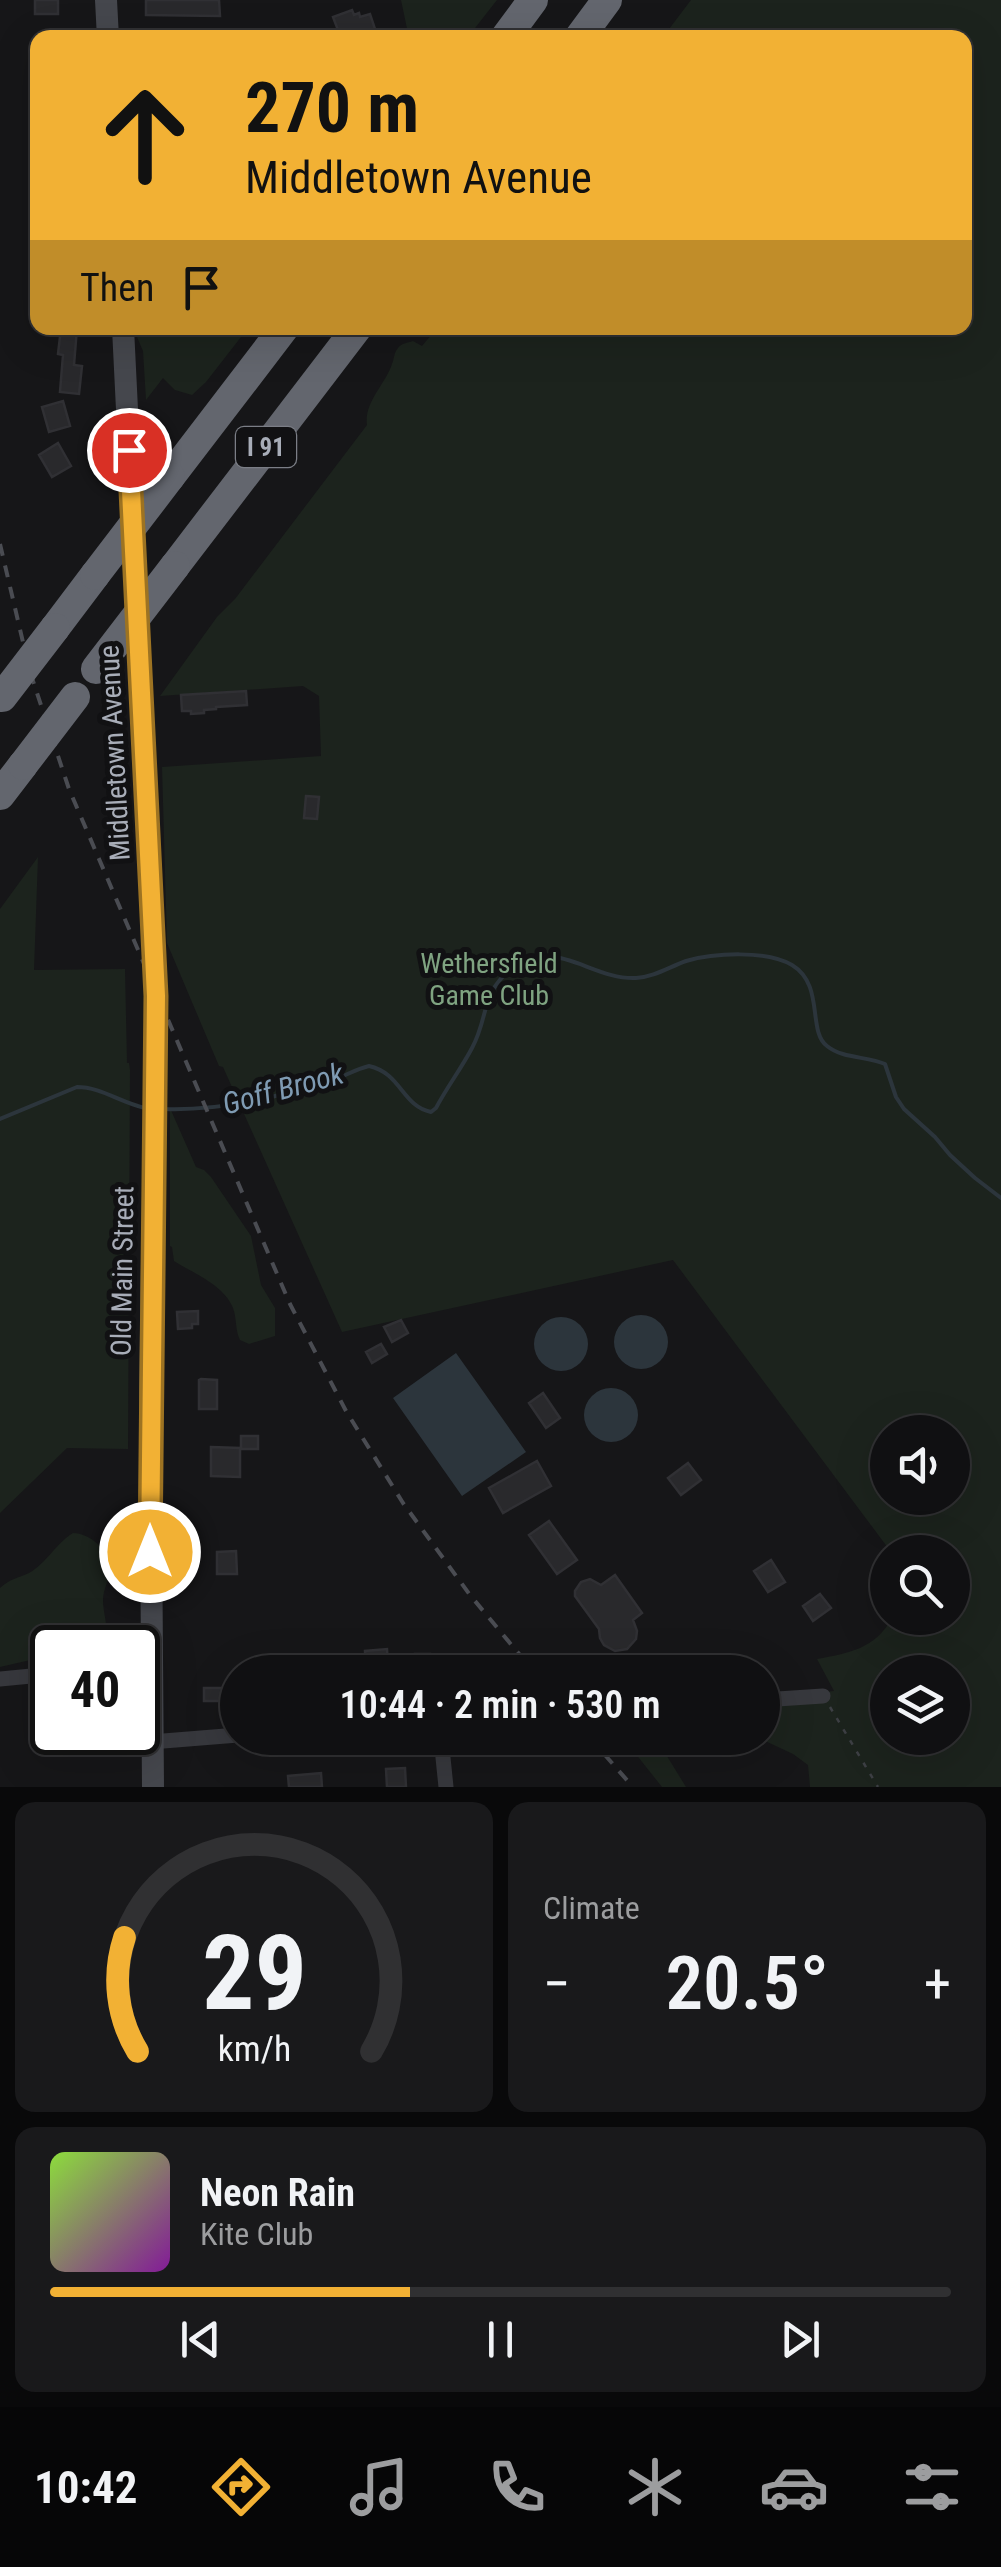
<!DOCTYPE html>
<html lang="en">
<head>
<meta charset="utf-8">
<style>
  :root { --surface:#101012; --page:#19191b; --text:#f1f3f6; --muted:#9c9d9f; --line:#303032; --accent:#f2b134 }
  body { margin:0; font-family:"Roboto Condensed",sans-serif; background:var(--page); color:var(--text); height:100vh; display:flex; flex-direction:column; font-size:38px; white-space:nowrap }
  * { box-sizing:border-box; margin:0 }
  p { font-size:32px; color:var(--muted) }
  .icon { flex:none; width:55px; height:55px; fill:none; stroke:currentColor; stroke-width:2; stroke-linecap:round; stroke-linejoin:round }
  .map { position:relative; height:1787px; overflow:hidden }
  .panel { display:flex; flex-direction:column; gap:15px; padding:15px; background:#09090a; flex:1 }
  .panel>* { flex:none }
  .banner { position:absolute; left:30px; top:30px; width:942px; height:305px; border-radius:20px; box-shadow:0 10px 40px #0002,0 0 0 2px var(--line); background:#f2b134; color:#111; overflow:hidden }
  .buttons { position:absolute; left:870px; top:1415px; display:grid; gap:20px }
  .buttons a { display:grid; place-items:center; width:100px; height:100px; border-radius:50%; background:var(--surface); box-shadow:0 10px 40px #0002,0 0 0 2px var(--line); font-size:50px }
  .speed { position:absolute; left:30px; top:1625px; display:flex; gap:20px; font-size:50px; font-weight:700; text-align:center }
  .speed>* { display:grid; place-content:center; width:130px; height:130px; border-radius:50%; background:var(--surface); box-shadow:0 10px 40px #0002,0 0 0 2px var(--line); line-height:1 }
  .speed .limit { border:5px solid #111; border-radius:15px; background:#fff; color:#111 }
  .pin { position:absolute; display:grid; place-items:center; width:85px; height:85px; color:#fff; margin:-42px; border:5px solid #fff; border-radius:50%; box-shadow:0 2px 10px #0007 }
  .me { position:absolute; width:110px; margin:-55px; rotate:0deg; stroke-linejoin:round; filter:drop-shadow(0 0 8px #0008) }
  .turn { display:flex; align-items:center; gap:35px; height:210px; padding:0 50px; font-size:45px }
  .turn .icon { width:130px; height:130px; stroke-width:2.5 }
  .turn b { display:block; font-size:70px; line-height:85px }
  .then { display:flex; align-items:center; height:95px; padding:0 50px; background:#0003; gap:20px; font-size:38px }
  .big { font-size:75px; font-weight:600; line-height:1.1 }
  .panel .card { flex:1; display:flex; flex-direction:column; justify-content:center; gap:15px; min-width:0; padding:0 35px; border-radius:20px; background:var(--page) }
  .panel .dial { align-items:center; gap:0 }
  .dial svg { height:260px; overflow:visible; fill:none; stroke:var(--line); stroke-width:7; stroke-linecap:round; text-anchor:middle }
  .dial text { fill:var(--text); stroke:none }
  .song { display:flex; align-items:center; gap:30px }
  .cover { width:120px; height:120px; border-radius:15px; background:linear-gradient(135deg,hsl(90 70% 55%),hsl(290 70% 35%)) }
  .played { height:10px; border-radius:5px; background:linear-gradient(90deg,var(--accent) 40%,var(--line) 40%) }
  .keys { display:flex; justify-content:space-around; direction:ltr }
  .heat { display:flex; justify-content:space-between; align-items:center; font-size:55px; direction:ltr }
  .panel .tiles { flex:1; display:grid; gap:15px; grid-template-columns:1fr 1fr }
  .card:last-child { grid-column:span 2 }
  .trip { position:absolute; left:220px; top:1655px; width:560px; height:100px; border-radius:50px; background:var(--surface); box-shadow:0 10px 40px #0002,0 0 0 2px var(--line); font-weight:600; line-height:100px; text-align:center }
  .dock { display:flex; height:160px; justify-content:space-around; align-items:center; background:#060607; color:var(--muted) }
  .dock .icon { width:70px; height:70px }
  .dock .current { color:var(--accent) }
  .dock b { font-size:45px; color:var(--text) }
  .map>svg:first-child { display:block }
  .green { fill:#1c231d; fill-rule:evenodd }
  .water { fill:#2c353c }
  .lines { fill:none; stroke-linecap:round; stroke-linejoin:round }
  .stream { stroke:#2c353c; stroke-width:4 }
  .building { fill:#29292c; stroke:#303034; stroke-width:2.5 }
  .path { stroke:#3d3f44; stroke-width:2.5; stroke-dasharray:5 8; stroke-linecap:butt }
  .street { stroke:#37383d; stroke-width:15 }
  .secondary { stroke:#45474d; stroke-width:22 }
  .highway { stroke:#63666e; stroke-width:30 }
  .rail { stroke:#4a4c52; stroke-width:4; stroke-dasharray:12 10; stroke-linecap:butt }
  .highway-bridge { stroke:#63666e; stroke-width:30 }
  .route-casing { stroke:#9d7322; stroke-width:25 }
  .route { stroke:#f2b134; stroke-width:18 }
  .labels { text-anchor:middle; stroke-width:10; stroke-linejoin:round; paint-order:stroke }
  .shield { fill:#111113; stroke:#7b7e86; stroke-width:2.5 }
  .shield-label { font-size:25px; font-weight:bold; fill:#a8adb8 }
  .street-label { font-size:28px; fill:#a8adb8; stroke:#111113 }
  .park-label { font-size:28px; fill:#7fa381; stroke:#111113 }
  .water-label { font-size:30px; font-style:italic; fill:#7f9bb3; stroke:#111113 }
</style>
</head>
<body>
<div class="map">
<svg width="1001" height="1787" viewBox="0 0 1001 1787">
  <rect width="100%" height="100%" fill="#161618"/>
  <path class="green" d="M401,0h96l-29,37 -59,1z
    M691,0h310v1787h-191l-2,-22 -15,-11 -30,-14 -45,-2h44l1,-33 29,-10 42,-4 -17,-32c32,-6 58,-10 75,-41h60v-66h-61l-218,-292 -331,72 -119,-265 -4,-1 -52,-123 -5,-176 159,-11 -2,-60 -16,-10 -143,10 57,-79 18,-18 132,-174c-3,-23 18,-40 25,-61 2,-4 2,-12 6,-16 4,-5 9,-5 15,-7l9,5 15,-18h528v-290l-302,-1zM888,1432h64v66h-64zM888,1672h64v66h-64z
    M138,328h110l-42,54 -14,13 -17,-5 -12,-12 -17,22 -3,-49 -6,-14z
    M38,857l-4,113 91,-1 2,94h2l1,7 -2,379 -61,-1 -67,65v-604z
    M170,1108l26,59 8,3 7,7 40,59 10,49 14,23v28l-26,8 -9,-4c-5,-10 -3,-21 -7,-32 -9,-23 -40,-35 -59,-47l-2,-14 -2,-1z
    M73,1533c16,0 37,17 37,35 0,11 -7,21 -7,32 0,14 6,26 2,40l-17,7 -36,1v7l-52,12v-79c10,-9 18,-10 29,-15 17,-9 27,-30 44,-40z
    M623,1738h35l4,10 24,39h-24z"/>
  <path class="water" d="M614 1342a27 27 0 1 1 54 0a27 27 0 1 1-54 0Z
    M534 1344a27 27 0 1 1 54 0a27 27 0 1 1-54 0Z
    M456,1353l70,99 -64,44 -69,-98z
    M584 1415a27 27 0 1 1 54 0a27 27 0 1 1-54 0Z"/>
  <g class="lines">
    <path class="stream" d="M164,1109c58,2 114,-12 169,-29 12,-4 23,-11 36,-14 32,7 33,40 62,46l5,-4c11,-21 25,-39 36,-60 17,-31 8,-54 40,-80 41,-33 79,12 124,10 18,-1 33,-11 50,-17 28,-8 80,-11 106,4 33,20 15,66 35,81 16,13 40,10 58,18l11,33 8,12 31,28 15,18 25,23 26,20
      M0,1119l77,-32c24,0 44,16 68,21"/>
  </g>
  <path class="building" d="M35,0h23v14h-23z
    M146,0h73l1,16 -74,-1z
    M352,10l2,5 5,-2 1,4 10,-3 5,15 -14,5 2,4h-22l-8,-21z
    M61,328h16l-3,37 8,1 -3,28 -19,-2 3,-37 -5,-1z
    M63,401l7,25 -21,6 -7,-25z
    M58,443l13,23 -19,11 -13,-22z
    M246,691l1,14 -31,2v2l-12,1v3l-13,1v-3h-9l-1,-16z
    M306,796l13,1 -2,22 -13,-1z
    M198,1311v13h-6v4l-14,1 -1,-17z
    M401,1320l7,13 -16,9 -8,-15z
    M381,1344l6,10 -15,9 -6,-11z
    M201,1379l16,1v29h-18v-29z
    M543,1393l17,25 -14,10 -17,-25z
    M241,1436h17v13h-17z
    M211,1447l29,1v29l-29,-1z
    M537,1461l14,25 -48,27 -14,-25z
    M688,1463l13,17 -20,15 -13,-17z
    M549,1521l28,39 -20,14 -28,-39z
    M236,1551l1,23h-20v-22z
    M771,1560l14,22 -17,10 -14,-21z
    M615,1575l27,38 -9,7 4,11 -1,8 -9,10 -12,2 -11,-6 -4,-7 -1,-9 -24,-33v-5l6,-9 9,-3 11,6z
    M820,1594l11,14 -18,13 -10,-15z
    M387,1649l1,15 10,8h-32l-1,-21z
    M415,1654h15v18h-14z
    M204,1688h19v13h-19z
    M405,1768l1,19h-19l-1,-18z
    M321,1773l1,14h-33l-1,-11z"/>
  <g class="lines">
    <path class="path" d="M830,1707l48,80"/>
    <path class="street" d="M0,1679l52,-5
      M762,1700l61,-4
      M441,1738l5,49
      M151,1742l87,-7"/>
    <path class="secondary" d="M106,0l2,38
      M123,328l33,672 -6,393 3,394"/>
    <path class="highway" d="M505,38l28,-38
      M579,38l28,-38
      M170,477l114,-149
      M175,566l182,-238
      M55,628l40,-53
      M0,795l23,-30"/>
    <path class="rail" d="M0,544l30,128 39,117 221,515 56,107 57,92 67,92 64,77
      M590,1738l43,49"/>
    <path class="highway-bridge" d="M95,575l75,-98
      M96,669l79,-103
      M2,697l53,-69
      M23,765l52,-68"/>
  </g>
  <g class="lines">
    <g class="route-casing">
      <path id="route" d="M129,450l27,546 -6,556"/>
    </g>
    <use href="#route" class="route"/>
  </g>
  <g class="labels">
    <rect class="shield" x="236" y="427" width="60" height="40" rx="8"/>
    <g class="shield-label">
      <text x="266" y="456">I 91</text>
    </g>
    <g class="street-label">
      <text transform="translate(114 753) rotate(-93)" y="10">Middletown Avenue</text>
      <text transform="translate(122 1271) rotate(-89)" y="10">Old Main Street</text>
    </g>
    <g class="park-label">
      <text x="489" y="973">Wethersfield<tspan x="489" dy="32">Game Club</tspan></text>
    </g>
    <g class="water-label">
      <text transform="translate(283 1089) rotate(-15)" y="10">Goff Brook</text>
    </g>
  </g>
</svg>
<div class="buttons">
<a><svg class="icon" aria-label="sound" viewBox="0 0 24 24"><path d="M4 9h4l5-4v14l-5-4H4zM17 9q2 3 0 6"/></svg></a>
<a><svg class="icon" aria-label="search" viewBox="0 0 24 24"><circle cx="10" cy="10" r="6"/><path d="M15 15l6 6"/></svg></a>
<a><svg class="icon" aria-label="layers" viewBox="0 0 24 24"><path d="M12 4l9 5-9 5-9-5zM3 14l9 5 9-5"/></svg></a>
</div>
<div class="speed"><div class="limit">40</div></div>
<div class="pin" style="left:129px;top:450px;background:#d93025"><svg class="icon" aria-label="arrive" viewBox="0 0 24 24"><path d="M6 21V4h12l-3 4 3 4H6"/></svg></div>
<svg class="me" style="left:150px;top:1552px" viewBox="-20 -20 40 40"><circle r="17" fill="#f2b134" stroke="#fff" stroke-width="3"/><path d="M0-11L8 9 0 5-8 9z" fill="#fff"/></svg>
<div class="trip">10:44 · 2 min · 530 m</div>
<div class="banner">
<div class="turn"><svg class="icon" aria-label="ahead" viewBox="0 0 24 24"><path d="M12 20V5M6 11l6-6 6 6"/></svg><div><b>270 m</b>Middletown Avenue</div></div>
<div class="then">Then<svg class="icon" aria-label="arrive" viewBox="0 0 24 24"><path d="M6 21V4h12l-3 4 3 4H6"/></svg></div>
</div>
</div>
<section class="panel">
<div class="tiles">
<div class="card dial"><svg viewBox="0 0 100 80">
<path d="M14 69A42 42 0 1 1 86 69"/>
<path d="M14 69A42 42 0 0 1 10 34" stroke="#f2b134"/>
<text x="50" y="56" font-size="32" font-weight="700">29</text>
<text x="50" y="72" font-size="11">km/h</text>
</svg></div>
<div class="card"><p>Climate</p>
<div class="heat"><a>−</a><b class="big">20.5°</b><a>+</a></div>
</div>
<div class="card">
<div class="song"><i class="cover"></i><div><b>Neon Rain</b><p>Kite Club</p></div></div>
<div class="played"></div>
<div class="keys"><svg class="icon" aria-label="previous" viewBox="0 0 24 24"><path d="M18 5L8 12l10 7zM5 5v14"/></svg><svg class="icon" aria-label="pause" viewBox="0 0 24 24"><path d="M8 5v14M16 5v14"/></svg><svg class="icon" aria-label="next" viewBox="0 0 24 24"><path d="M6 5l10 7-10 7zM19 5v14"/></svg></div>
</div>
</div>
</section>
<nav class="dock">
<b>10:42</b>
<svg class="icon current" aria-label="directions" viewBox="0 0 24 24"><path d="M12 3l9 9-9 9-9-9zM9 14v-3h6M13 9l2 2-2 2"/></svg>
<svg class="icon" aria-label="music" viewBox="0 0 24 24"><path d="M9 18V5l10-2v13"/><circle cx="6" cy="18" r="3"/><circle cx="16" cy="16" r="3"/></svg>
<svg class="icon" aria-label="phone" viewBox="0 0 24 24"><path d="M5 4h4l2 5-3 2q2 4 5 5l2-3 5 2v4C11 20 4 13 5 4z"/></svg>
<svg class="icon" aria-label="climate" viewBox="0 0 24 24"><path d="M12 3v18M4 7l16 10M4 17L20 7"/></svg>
<svg class="icon" aria-label="car" viewBox="0 0 24 24"><path d="M5 17H2v-5l4-1 3-4h7l3 4 3 1v5h-3M9 17h6M6 11h13"/><circle cx="7" cy="17" r="2"/><circle cx="17" cy="17" r="2"/></svg>
<svg class="icon" aria-label="filters" viewBox="0 0 24 24"><path d="M4 7h16M4 17h16"/><circle cx="9" cy="7" r="2"/><circle cx="15" cy="17" r="2"/></svg>
</nav>
</body>
</html>
